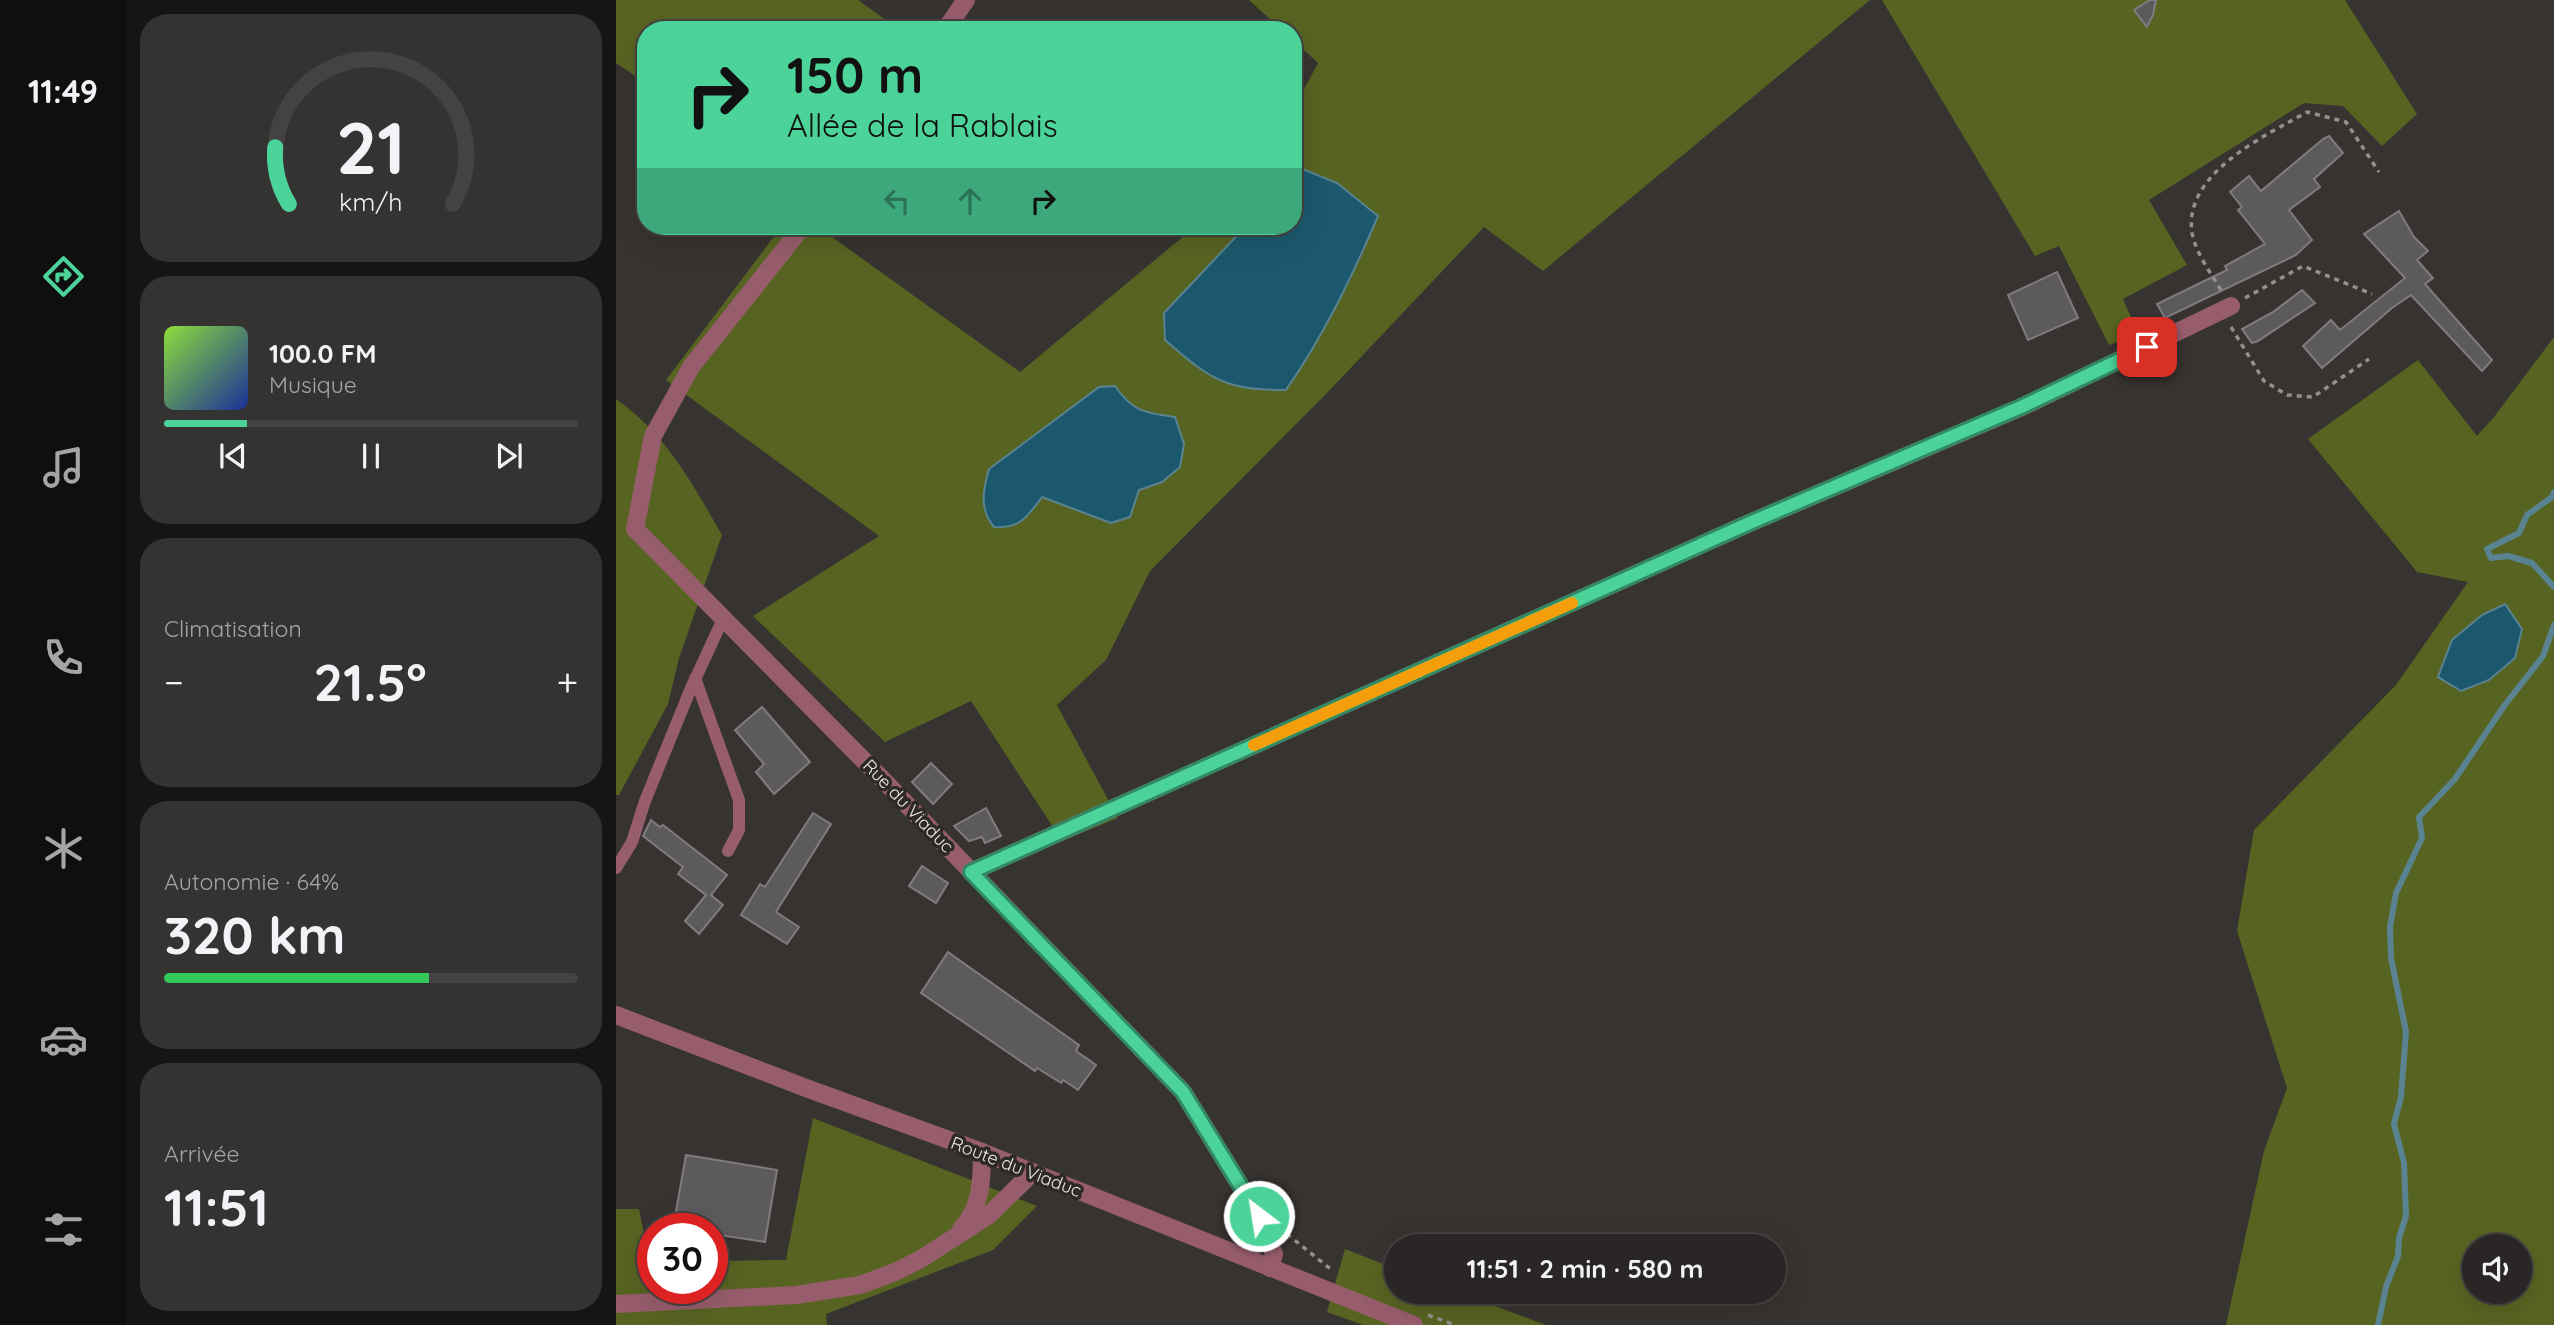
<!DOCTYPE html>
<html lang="fr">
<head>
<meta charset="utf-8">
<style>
  :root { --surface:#292625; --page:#353232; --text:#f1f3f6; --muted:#a5a5a7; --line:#454342; --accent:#4cd39a }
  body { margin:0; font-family:Quicksand,sans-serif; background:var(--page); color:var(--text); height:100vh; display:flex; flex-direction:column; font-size:26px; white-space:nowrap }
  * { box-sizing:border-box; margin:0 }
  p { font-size:23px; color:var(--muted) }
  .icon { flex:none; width:38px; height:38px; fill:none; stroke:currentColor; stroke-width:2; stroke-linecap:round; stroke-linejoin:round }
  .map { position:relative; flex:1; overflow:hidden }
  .side { display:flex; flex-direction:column; gap:14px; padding:14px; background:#171514; width:490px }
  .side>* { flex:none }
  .top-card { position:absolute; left:21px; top:21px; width:665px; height:214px; border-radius:28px; box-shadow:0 7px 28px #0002,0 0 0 2px var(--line); background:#4cd39a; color:#111; overflow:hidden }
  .buttons { position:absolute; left:1846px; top:1234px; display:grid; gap:14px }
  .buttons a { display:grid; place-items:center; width:70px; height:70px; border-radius:50%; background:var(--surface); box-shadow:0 7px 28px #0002,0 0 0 2px var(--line); font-size:35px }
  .speed { position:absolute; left:21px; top:1213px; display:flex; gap:14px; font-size:35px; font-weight:700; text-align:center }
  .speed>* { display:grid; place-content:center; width:91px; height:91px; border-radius:50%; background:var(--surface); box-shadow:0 7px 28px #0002,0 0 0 2px var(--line); line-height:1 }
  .speed .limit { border:10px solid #d22; background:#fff; color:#111 }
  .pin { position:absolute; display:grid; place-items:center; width:60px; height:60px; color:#fff; margin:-30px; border-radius:14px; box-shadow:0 4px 10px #0006 }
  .me { position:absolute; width:77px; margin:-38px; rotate:329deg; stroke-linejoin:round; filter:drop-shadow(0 0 5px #0008) }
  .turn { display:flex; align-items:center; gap:24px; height:147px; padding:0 35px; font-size:32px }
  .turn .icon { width:91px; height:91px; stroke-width:2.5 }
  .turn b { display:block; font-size:49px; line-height:60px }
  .lanes { display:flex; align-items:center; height:66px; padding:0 35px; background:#0003; justify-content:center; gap:35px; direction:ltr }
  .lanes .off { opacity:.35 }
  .big { font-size:52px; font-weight:700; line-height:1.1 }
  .side .tile { flex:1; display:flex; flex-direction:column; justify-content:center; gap:10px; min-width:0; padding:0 24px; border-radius:28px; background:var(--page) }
  .side .dial { align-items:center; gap:0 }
  .dial svg { height:182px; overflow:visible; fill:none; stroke:var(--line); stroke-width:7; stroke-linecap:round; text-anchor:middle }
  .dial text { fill:var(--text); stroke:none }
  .song { display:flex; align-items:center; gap:21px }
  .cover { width:84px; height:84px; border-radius:10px; background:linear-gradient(135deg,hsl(90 70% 55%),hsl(230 70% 35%)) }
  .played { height:7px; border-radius:4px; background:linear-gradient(90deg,var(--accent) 20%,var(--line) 20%) }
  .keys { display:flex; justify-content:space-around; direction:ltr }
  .heat { display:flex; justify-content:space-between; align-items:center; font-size:38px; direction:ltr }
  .charge { height:10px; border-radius:5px; background:linear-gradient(90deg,#34c759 64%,var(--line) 0) }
  .trip { position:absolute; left:768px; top:1234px; width:402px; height:70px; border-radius:35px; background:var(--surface); box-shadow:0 7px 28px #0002,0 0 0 2px var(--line); font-weight:700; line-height:70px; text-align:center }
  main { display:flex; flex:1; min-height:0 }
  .menu { display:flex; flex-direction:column; width:126px; justify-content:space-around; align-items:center; background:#100f0f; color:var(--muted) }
  .menu .icon { width:49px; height:49px }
  .menu .on { color:var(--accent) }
  .menu b { font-size:32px; color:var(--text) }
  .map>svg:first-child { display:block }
  .green { fill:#576421; fill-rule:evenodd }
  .water { fill:#1b586d; stroke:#598391; stroke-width:2 }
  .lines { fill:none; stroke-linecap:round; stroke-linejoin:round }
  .stream { stroke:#598391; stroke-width:6 }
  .building { fill:#5d5a5d; stroke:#7f7b7e; stroke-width:2 }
  .path { stroke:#93908e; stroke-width:3.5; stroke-dasharray:5 5; stroke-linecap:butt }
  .service { stroke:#985d6c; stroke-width:12 }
  .minor { stroke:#985d6c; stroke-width:18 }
  .tertiary { stroke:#985d6c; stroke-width:18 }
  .route-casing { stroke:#318964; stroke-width:18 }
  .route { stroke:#4cd39a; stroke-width:12 }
  .slow { stroke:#f59e0b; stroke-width:12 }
  .labels { text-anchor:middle; stroke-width:7; stroke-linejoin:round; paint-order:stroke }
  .street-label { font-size:18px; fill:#eae8e6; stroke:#2d2927 }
</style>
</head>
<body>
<main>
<nav class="menu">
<b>11:49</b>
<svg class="icon on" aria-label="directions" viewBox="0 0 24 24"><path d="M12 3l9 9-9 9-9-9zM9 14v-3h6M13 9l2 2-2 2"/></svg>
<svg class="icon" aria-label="music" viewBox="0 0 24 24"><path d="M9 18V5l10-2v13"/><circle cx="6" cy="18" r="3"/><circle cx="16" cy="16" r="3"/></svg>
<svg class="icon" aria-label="phone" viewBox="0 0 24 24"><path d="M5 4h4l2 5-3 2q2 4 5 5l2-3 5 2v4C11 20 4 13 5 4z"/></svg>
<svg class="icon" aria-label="climate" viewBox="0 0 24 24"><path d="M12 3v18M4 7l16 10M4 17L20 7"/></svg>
<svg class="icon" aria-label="car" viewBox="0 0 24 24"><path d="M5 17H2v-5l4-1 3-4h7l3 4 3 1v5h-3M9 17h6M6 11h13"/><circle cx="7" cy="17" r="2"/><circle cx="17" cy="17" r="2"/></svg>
<svg class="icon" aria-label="filters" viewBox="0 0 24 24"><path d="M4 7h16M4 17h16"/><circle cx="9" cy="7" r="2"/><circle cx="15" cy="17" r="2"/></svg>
</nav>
<section class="side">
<div class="tile dial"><svg viewBox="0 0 100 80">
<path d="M14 69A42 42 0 1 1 86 69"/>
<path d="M14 69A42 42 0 0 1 8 44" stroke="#4cd39a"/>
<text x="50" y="56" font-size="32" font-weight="700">21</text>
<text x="50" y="72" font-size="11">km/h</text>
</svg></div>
<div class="tile">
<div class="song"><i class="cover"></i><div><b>100.0 FM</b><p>Musique</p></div></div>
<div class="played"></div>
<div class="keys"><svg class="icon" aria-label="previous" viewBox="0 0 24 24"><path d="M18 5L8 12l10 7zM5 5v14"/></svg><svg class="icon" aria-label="pause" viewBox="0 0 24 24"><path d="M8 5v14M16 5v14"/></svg><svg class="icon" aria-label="next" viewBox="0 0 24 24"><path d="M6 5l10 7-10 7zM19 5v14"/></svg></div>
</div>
<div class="tile"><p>Climatisation</p>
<div class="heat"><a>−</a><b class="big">21.5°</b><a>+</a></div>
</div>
<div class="tile"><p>Autonomie · 64%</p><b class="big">320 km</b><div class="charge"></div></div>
<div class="tile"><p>Arrivée</p><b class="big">11:51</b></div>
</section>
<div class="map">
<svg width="1938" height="1325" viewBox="0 0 1938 1325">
  <rect width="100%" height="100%" fill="#373331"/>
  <path class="green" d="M0,0h242l42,30h-254v53l-30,-20z
    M633,0h621l-327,271 -59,-44 -157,166 -177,178 -44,89 -49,45 61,113 -56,23 -91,-140 -86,41 -132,-126 126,-80 -213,-156 116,-154h47l-4,6 195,140 176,-146h50l-7,9 46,155 25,-36 42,-77 -56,-111 -3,3v-59l25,-47 -25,-23v-10h-11z
    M1266,0h463l72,114 -35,32 -39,-40 -39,-3 -155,97 38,65 -64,34 16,36 -30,10 -50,-99 -24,10z
    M1938,337v988h-328l38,-174 23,-63 -50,-157 17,-101 142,-145 72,-103 -51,-10 -109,-133 110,-79 59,76 17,-19zM1858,1246h46v46h-46z
    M0,399c50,35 76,84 106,136l-43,123 -11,46 -49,91h-3z
    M197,1118l224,88 -44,44 -167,64 1,11h-211v-116h23l11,54h3v25h59v-27l74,-1z
    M729,1249l51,20v23h61l89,33h-183l-36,-13z"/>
  <path class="water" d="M679,166l42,17 41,33c-26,61 -54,119 -92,174 -62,0 -76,-11 -121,-50l-1,-27 82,-87h47v-57z
    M499,386c18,26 30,27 60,31l9,27 -4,23 -18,15 -23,8 -9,27 -19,6 -69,-26c-15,20 -22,32 -48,30 -15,-18 -11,-37 -5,-58l110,-82z
    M1889,604l17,25 -7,29 -26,22 -28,11 -23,-14 14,-37 30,-25z"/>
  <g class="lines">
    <path class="stream" d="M1938,492l-2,5 -25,18 -8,18 -32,16 4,9 17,-2 24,7 22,24
      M1762,1325l8,-38 12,-31 1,-18 7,-22 -2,-53 -10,-39 7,-27 5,-65 -15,-74 -1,-31 6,-34 26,-55 -3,-21 36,-38 49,-73 39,-50 11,-31"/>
  </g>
  <path class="building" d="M1534,0h6l-3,15 -6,12 -13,-17z
    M1713,136l14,17 -29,26 6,8 -31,23 23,30 -16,15 -131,63 -8,-14 70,-34 -2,-4 40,-22 -27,-34 4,-3 -12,-15 19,-16 12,15 62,-52z
    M1783,211l15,26 14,14 -11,9 16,18 -8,6 67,76 -10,11 -71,-76 -19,13 -70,60 -19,-22 28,-26 9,10 65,-52 -41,-44z
    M1441,272l21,46 -50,22 -20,-45z
    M1686,290l13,13 -57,38 -6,2 -10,-14 31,-17z
    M146,707l48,55 -36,32 -18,-22 8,-8 -29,-34z
    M315,763l21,21 -19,20 -21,-22z
    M370,808l15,28 -16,7 -3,-6 -13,4 -15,-15z
    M197,813l18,11 -55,88 23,15 -12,17 -46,-29 19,-31 5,3z
    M35,820l9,7 3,-2 64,50 -16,20 12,10 -24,29 -14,-13 21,-26 -28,-21 5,-7 -40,-31z
    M306,866l26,17 -12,20 -27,-17z
    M332,952l131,93 -3,6 20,14 -18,25 -15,-10 -2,3 -24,-15 -2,3 -114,-78z
    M70,1155l91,15 -12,72 -53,-8v-6h-39z"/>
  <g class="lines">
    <path class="path" d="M1605,290c-11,-18 -25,-37 -29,-57 -9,-60 73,-97 115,-121l39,10 33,50
      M1629,298l58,-32 69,28
      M1615,327l33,54 23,14 26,2 56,-38
      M671,1234l46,37
      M812,1315l27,10"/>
    <path class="service" d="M79,678l44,122v30l-11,21
      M0,868l16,-26 13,-41 46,-113 33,-71"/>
    <path class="minor" d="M329,30l21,-30
      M187,226l-112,141 -38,69 -18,93 256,259 292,304 76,124 15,38 -4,14
      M355,872l783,-351 268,-114 209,-101
      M345,1229c20,-20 21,-49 21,-77
      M0,1304l180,-9 64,-10 35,-13 26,-13 68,-44 44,-43"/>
    <path class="tertiary" d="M0,1015l190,73 176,64 432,173"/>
  </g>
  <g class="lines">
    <g class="route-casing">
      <path id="route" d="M643,1216l-76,-124 -212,-220 783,-351 267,-114 126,-60"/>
    </g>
    <use href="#route" class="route"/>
    <path class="slow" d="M638,745l318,-142"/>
  </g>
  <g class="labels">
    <g class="street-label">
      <text transform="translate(292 806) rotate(46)" y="6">Rue du Viaduc</text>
      <text transform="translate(400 1167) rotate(21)" y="6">Route du Viaduc</text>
    </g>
  </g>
</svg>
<div class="buttons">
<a><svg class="icon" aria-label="sound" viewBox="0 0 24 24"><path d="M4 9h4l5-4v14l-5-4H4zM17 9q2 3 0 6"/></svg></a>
</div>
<div class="speed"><div class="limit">30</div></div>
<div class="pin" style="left:1531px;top:347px;background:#d93025"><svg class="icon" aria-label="arrive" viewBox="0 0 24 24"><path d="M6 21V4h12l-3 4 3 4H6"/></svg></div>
<svg class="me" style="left:643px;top:1216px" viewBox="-20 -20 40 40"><circle r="17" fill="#4cd39a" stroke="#fff" stroke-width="3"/><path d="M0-11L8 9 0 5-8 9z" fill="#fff"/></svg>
<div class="trip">11:51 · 2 min · 580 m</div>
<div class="top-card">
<div class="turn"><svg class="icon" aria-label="right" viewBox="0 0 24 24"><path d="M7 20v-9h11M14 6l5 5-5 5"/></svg><div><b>150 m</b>Allée de la Rablais</div></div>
<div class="lanes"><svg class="icon off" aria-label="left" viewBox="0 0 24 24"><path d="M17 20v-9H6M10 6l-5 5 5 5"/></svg><svg class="icon off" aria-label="ahead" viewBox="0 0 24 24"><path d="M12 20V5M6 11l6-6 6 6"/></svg><svg class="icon" aria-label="right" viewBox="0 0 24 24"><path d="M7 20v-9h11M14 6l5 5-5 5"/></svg></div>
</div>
</div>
</main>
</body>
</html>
